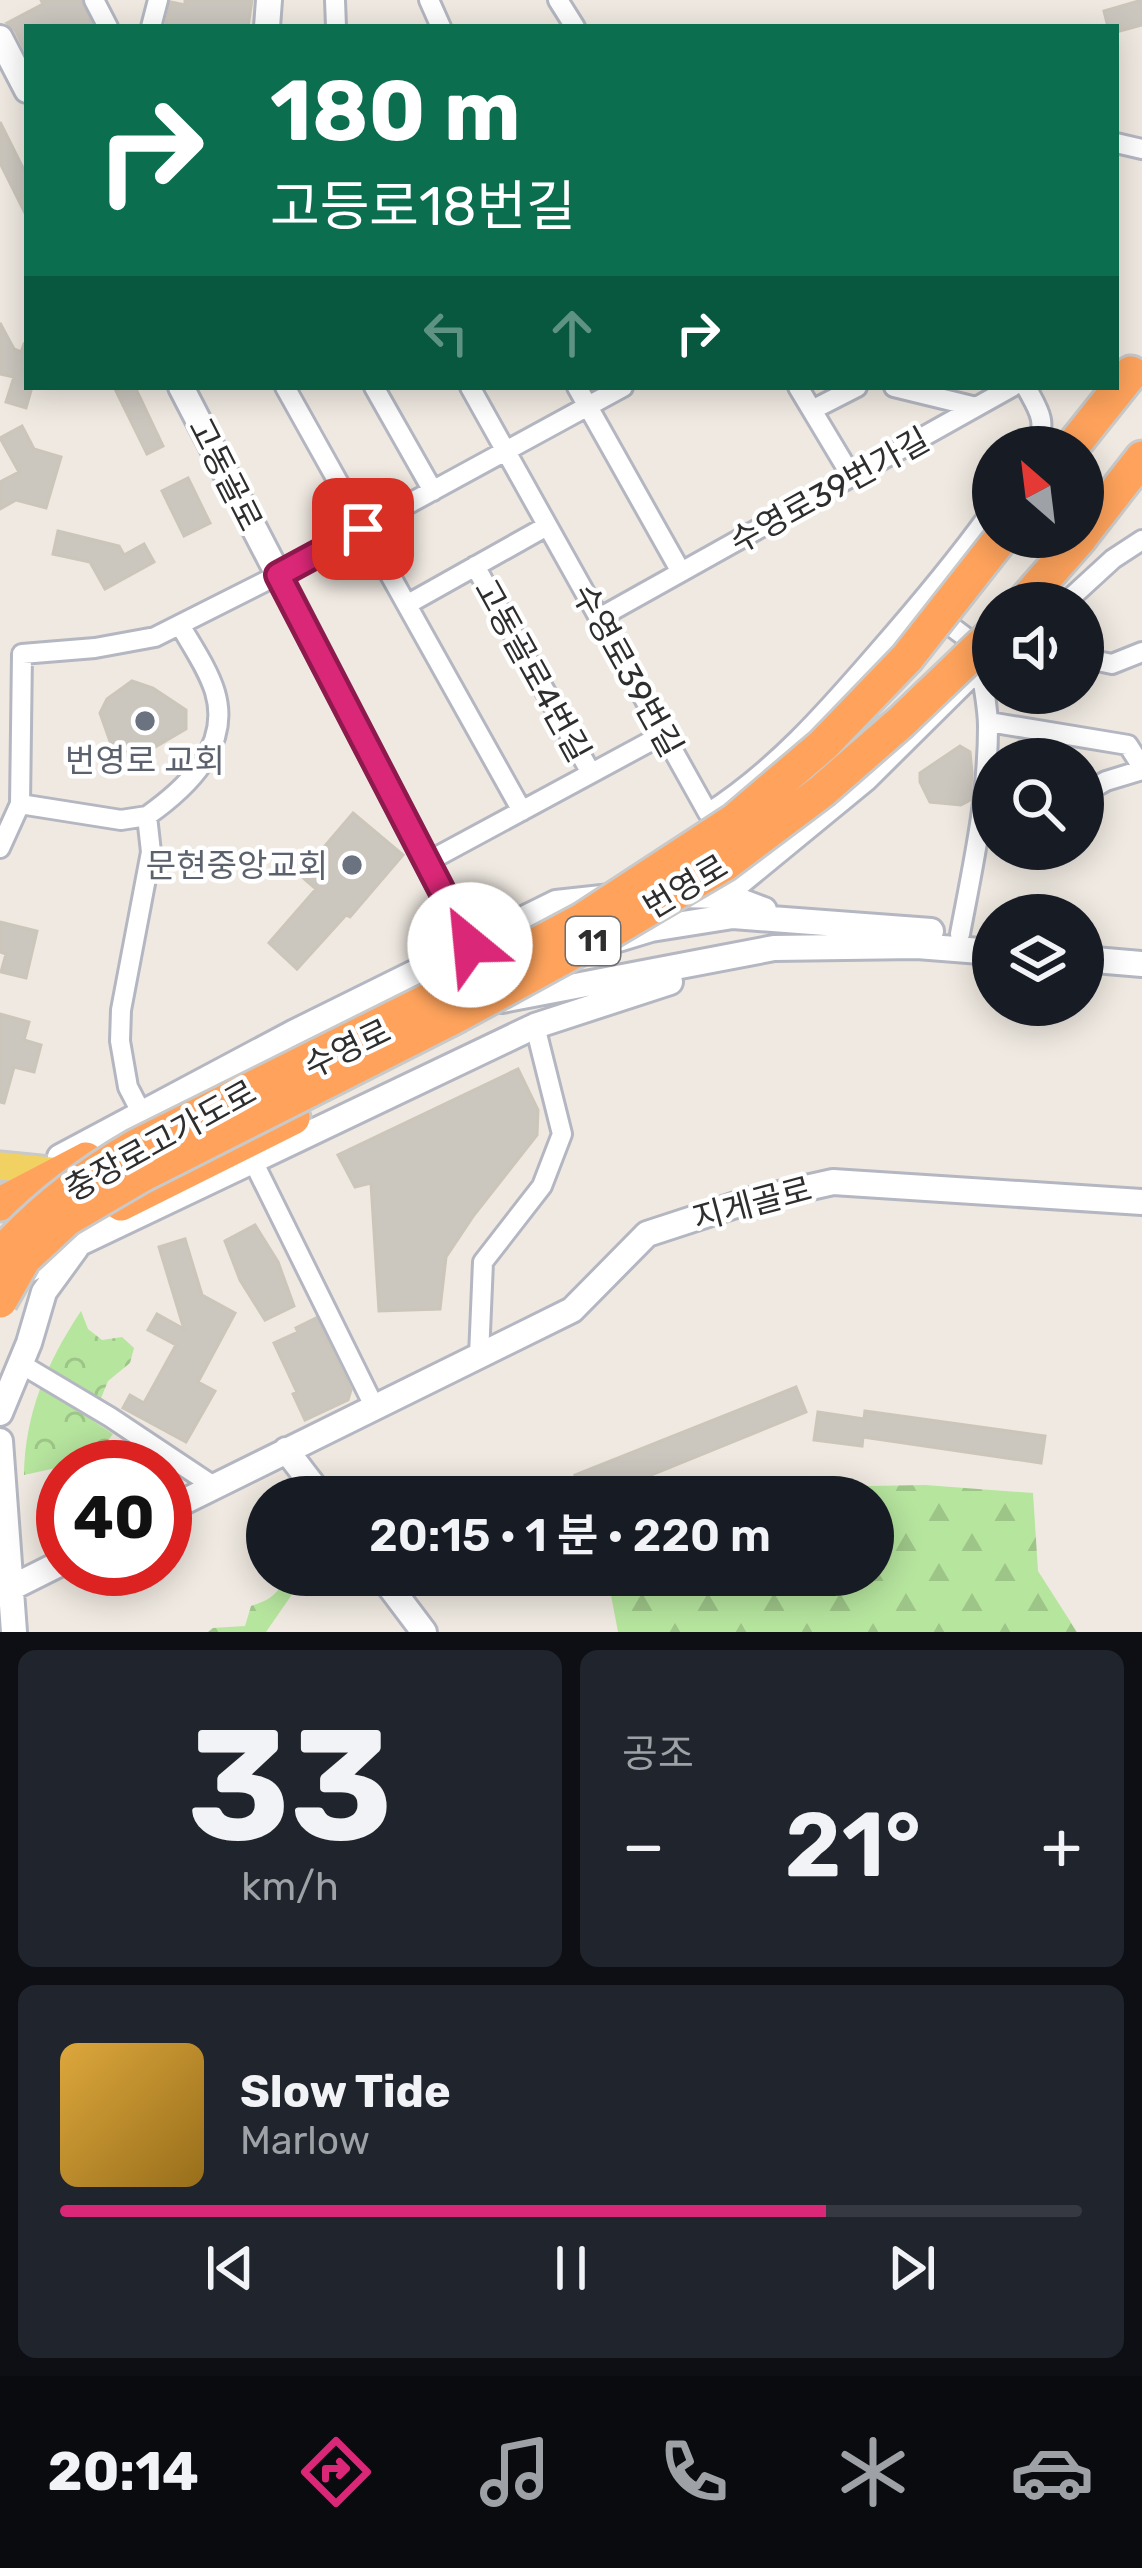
<!DOCTYPE html>
<html lang="ko">
<head>
<meta charset="utf-8">
<style>
  :root { --surface:#171b24; --page:#20242c; --text:#f1f3f6; --muted:#9ea1a6; --line:#363941; --accent:#db2777 }
  body { margin:0; font-family:Rubik,"Noto Sans KR",sans-serif; background:var(--page); color:var(--text); height:100vh; display:flex; flex-direction:column; font-size:45px; white-space:nowrap }
  * { box-sizing:border-box; margin:0 }
  p { font-size:39px; color:var(--muted) }
  .icon { flex:none; width:66px; height:66px; fill:none; stroke:currentColor; stroke-width:2; stroke-linecap:round; stroke-linejoin:round }
  .map { position:relative; height:1632px; overflow:hidden }
  .side { display:flex; flex-direction:column; gap:18px; padding:18px; background:#0d0f14; flex:1 }
  .side>* { flex:none }
  .banner { position:absolute; left:24px; top:24px; width:1095px; height:366px; border-radius:0px; box-shadow:0 6px 30px #0003; background:#0b6e4f; color:#fff; overflow:hidden }
  .needle { width:78px; rotate:332deg }
  .buttons { position:absolute; left:972px; top:426px; display:grid; gap:24px }
  .buttons a { display:grid; place-items:center; width:132px; height:132px; border-radius:50%; background:var(--surface); box-shadow:0 6px 30px #0003; font-size:60px }
  .speed { position:absolute; left:36px; top:1440px; display:flex; gap:24px; font-size:60px; font-weight:700; text-align:center }
  .speed>* { display:grid; place-content:center; width:156px; height:156px; border-radius:50%; background:var(--surface); box-shadow:0 6px 30px #0003; line-height:1 }
  .speed .limit { border:18px solid #d22; background:#fff; color:#111 }
  .pin { position:absolute; display:grid; place-items:center; width:102px; height:102px; color:#fff; margin:-51px; border-radius:24px; box-shadow:0 6px 18px #0006 }
  .me { position:absolute; width:132px; margin:-66px; rotate:332deg; stroke-linejoin:round; filter:drop-shadow(0 0 9px #0008) }
  .turn { display:flex; align-items:center; gap:42px; height:252px; padding:0 48px; font-size:54px }
  .turn .icon { width:156px; height:156px; stroke-width:2.5 }
  .turn b { display:block; font-size:84px; line-height:102px }
  .lanes { display:flex; align-items:center; height:114px; padding:0 48px; background:#0003; justify-content:center; gap:60px; direction:ltr }
  .lanes .off { opacity:.35 }
  .big { font-size:90px; font-weight:600; line-height:1.1 }
  .side .card { flex:1; display:flex; flex-direction:column; justify-content:center; gap:18px; min-width:0; padding:0 42px; border-radius:18px; background:var(--page) }
  .side .dial { align-items:center; gap:0 }
  .dial b { font-size:156px; line-height:1 }
  .song { display:flex; align-items:center; gap:36px }
  .cover { width:144px; height:144px; border-radius:18px; background:linear-gradient(135deg,hsl(40 70% 55%),hsl(40 70% 35%)) }
  .played { height:12px; border-radius:6px; background:linear-gradient(90deg,var(--accent) 75%,var(--line) 75%) }
  .keys { display:flex; justify-content:space-around; direction:ltr }
  .heat { display:flex; justify-content:space-between; align-items:center; font-size:66px; direction:ltr }
  .side .tiles { flex:1; display:grid; gap:18px; grid-template-columns:1fr 1fr }
  .card:last-child { grid-column:span 2 }
  .trip { position:absolute; left:246px; top:1476px; width:648px; height:120px; border-radius:60px; background:var(--surface); box-shadow:0 6px 30px #0003; font-weight:600; line-height:120px; text-align:center }
  .dock { display:flex; height:192px; justify-content:space-around; align-items:center; background:#090b0e; color:var(--muted) }
  .dock .icon { width:84px; height:84px }
  .dock .active { color:var(--accent) }
  .dock b { font-size:54px; color:var(--text) }
  .map>svg:first-child { display:block }
  .forest { fill:url(#forest-firs) }
  .park { fill:url(#park-crowns) }
  .building { fill:#cbc7bf; stroke:#cbc5ba; stroke-width:3 }
  .lines { fill:none; stroke-linecap:round; stroke-linejoin:round }
  .street-casing { stroke:#b4b7c1; stroke-width:24 }
  .secondary-casing { stroke:#b4b7c1; stroke-width:30 }
  .primary-casing { stroke:#c9c9c9; stroke-width:33 }
  .highway-casing { stroke:#c9c9c9; stroke-width:39 }
  .street { stroke:#fff; stroke-width:18 }
  .secondary { stroke:#fff; stroke-width:24 }
  .primary { stroke:#f2d163; stroke-width:27 }
  .highway { stroke:#ffa35c; stroke-width:33 }
  .highway-bridge-casing { stroke:#c9c9c9; stroke-width:39; stroke-linecap:butt }
  .highway-bridge { stroke:#ffa35c; stroke-width:33 }
  .route-casing { stroke:#8e194d; stroke-width:30 }
  .route { stroke:#db2777; stroke-width:21 }
  .worship-dot { fill:#6b7280; stroke:#fff; stroke-width:4.5 }
  .labels { text-anchor:middle; stroke-width:9; stroke-linejoin:round; paint-order:stroke }
  .shield { fill:#fff; stroke:#6d6d6d; stroke-width:3 }
  .shield-label { font-size:30px; font-weight:bold; fill:#2e2e2e }
  .street-label { font-size:33px; fill:#2e2e2e; stroke:#fff }
  .worship-label { font-size:33px; fill:#5b616d; stroke:#fff }
</style>
</head>
<body>
<div class="map">
<svg width="1142" height="1632" viewBox="0 0 1142 1632">
  <defs>
    <pattern id="forest-firs" width="22" height="20" patternUnits="userSpaceOnUse" patternTransform="scale(3)"><rect width="22" height="20" fill="#b6e59e"/><path d="M5 1l3.5 6h-7zM16 11l3.5 6h-7z" fill="#9dc588"/></pattern>
    <pattern id="park-crowns" width="20" height="18" patternUnits="userSpaceOnUse" patternTransform="scale(3)"><rect width="20" height="18" fill="#b6e59e"/><path d="M2 6a3 3 0 1 1 6 0M12 15a3 3 0 1 1 6 0" fill="none" stroke="#9dc588"/></pattern>
  </defs>
  <rect width="100%" height="100%" fill="#efe9e1"/>
  <path class="forest" d="M925,1485l108,8 5,78 39,61h-459l-8,-42 -16,-15h279v-78h-81l24,-10z
    M286,1575h24l-17,18 -27,39h-58l5,-4 32,-2 6,-20c19,-6 28,-12 35,-31z"/>
  <path class="park" d="M81,1311l7,18 14,11 20,-3 12,11 -4,15 -22,18 -16,39 21,14 -25,33h-25v5l-7,-4 -32,7c1,-62 23,-113 57,-164z"/>
  <path class="building" d="M41,0h40l12,27h-66v27l-12,-24 -8,-7 36,-19z
    M185,0h67l-4,27h-83l6,-25 14,3z
    M1142,0v25l-26,7v-5h-8l-4,-16z
    M0,122l27,54v41l-27,-54z
    M0,323l14,26 7,3 3,-8 3,1v42h5l-6,21 -20,-6 8,-25 -14,-3z
    M124,387h11l28,59 -16,8 -31,-63z
    M22,426l12,23 27,8 -15,51 -30,-8 -16,9v-27l19,-10 -19,-34z
    M188,478l22,45 -26,13 -22,-45z
    M58,531l61,15 5,9 20,-11 10,18 -49,27 -15,-27 -37,-8z
    M132,681l21,7 33,22v19l-31,18 -35,11 -9,-14 -11,-31 7,-14z
    M960,746l10,6 2,21 -2,27 -9,5 -31,-3 -10,-20v-9z
    M353,813l50,42 -53,62 -4,-2 -49,54 -28,-26 47,-54 -16,-14z
    M0,922l37,9 -11,47 -25,-6 5,-18 -6,-2z
    M0,1014l29,8 -5,18 17,5 -7,27 -20,-5 -10,36 -4,-1z
    M518,1069l20,41 -1,25 -63,80 -28,42 -6,52 -61,2 -8,-128 -16,4 -17,-32z
    M255,1225l23,37 16,44 -29,14 -25,-40 -15,-39z
    M185,1239l17,56 33,18 -37,69 17,9 -29,51 -63,-34 7,-13 14,8 32,-58 -28,-15 9,-16 27,15 -25,-82z
    M316,1318l35,72 -3,10 -43,20 -12,-26 4,-2 -23,-49 24,-11 -2,-4z
    M796,1387l10,25 -209,85h-13l-9,-22z
    M865,1411l180,25 -4,27 -178,-26 -1,9 -48,-6 4,-28 46,7z"/>
  <g class="lines">
    <g class="street-casing">
      <path id="street" d="M94,0l14,27
        M335,0l1,27
        M429,0l12,27
        M558,0l17,27
        M151,27l7,-27
        M1116,143l26,6
        M285,387l237,424
        M374,387l59,104
        M470,387l238,426c66,-42 117,-100 168,-159 41,-47 81,-94 117,-145
        M577,387l104,185
        M798,387l54,90
        M894,387l82,20
        M1026,387c13,24 21,33 11,60
        M812,410l45,-23
        M475,566l116,207
        M1065,603l48,-44 29,-19
        M408,604l139,-78
        M599,618l413,-231
        M1083,658l29,6 30,-12
        M989,722l139,23 14,22
        M1083,794l23,-13 36,-11
        M20,804l101,16 26,-4
        M0,848l20,-44 2,-150 73,-6 60,-11 123,-62 345,-188
        M427,862l237,-128
        M727,896l140,-115 125,-124 -56,-42
        M960,934c13,-69 28,-136 28,-207 0,-18 -4,-38 -7,-56
        M142,1114l-14,-27 -8,-46 1,-31 30,-158 -4,-36c41,-29 84,-70 68,-124 -7,-23 -23,-46 -35,-67
        M253,1161l122,247
        M479,1356l4,-94 59,-76 20,-52 -27,-108
        M21,1364l89,53 105,70"/>
    </g>
    <g class="secondary-casing">
      <path id="secondary" d="M267,27l2,-27
        M0,38l27,52
        M181,387l289,558
        M676,895l51,1 37,14
        M615,940l36,-11 82,-13 198,15
        M1083,959l59,5
        M502,1000l272,-52 143,-2 76,6
        M60,1157l233,-124 263,-130 55,-6
        M19,1275l59,-31 457,-218 135,-44
        M0,1413l29,-70 15,-51 32,-44
        M0,1441l14,191
        M286,1450l36,47
        M165,1511l407,-201 75,-76 101,-33 85,-19 309,20
        M381,1575l43,57
        M1,1593l62,-31"/>
    </g>
    <g class="primary-casing">
      <path id="primary" d="M0,1166l60,6"/>
    </g>
    <g class="highway-casing">
      <path id="highway" d="M1072,447l59,-74
        M1083,534l59,-76
        M1023,603l58,-66
        M0,1204l86,-45
        M121,1204l172,-86"/>
    </g>
    <use href="#street" class="street"/>
    <use href="#secondary" class="secondary"/>
    <use href="#primary" class="primary"/>
    <use href="#highway" class="highway"/>
    <g class="highway-bridge-casing">
      <path id="highway-bridge" d="M0,1255c40,-45 84,-79 136,-109l335,-167 111,-59 153,-100 88,-75 84,-87 95,-121
        M0,1301l24,-42 43,-40 75,-44 316,-160 150,-82 117,-69 97,-73 79,-69 92,-88"/>
    </g>
    <use href="#highway-bridge" class="highway-bridge"/>
  </g>
  <g class="lines">
    <g class="route-casing">
      <path id="route" d="M363,529l-85,46 192,370"/>
    </g>
    <use href="#route" class="route"/>
  </g>
  <g class="worship-dot">
    <circle cx="145" cy="721" r="12"/>
    <circle cx="352" cy="865" r="12"/>
  </g>
  <g class="labels">
    <rect class="shield" x="566" y="917" width="54" height="48" rx="9"/>
    <g class="shield-label">
      <text x="593" y="951">11</text>
    </g>
    <g class="street-label">
      <text transform="translate(226 474) rotate(63)" y="12">고동골로</text>
      <text transform="translate(829 490) rotate(-29)" y="12">수영로39번가길</text>
      <text transform="translate(533 670) rotate(61)" y="12">고동골로4번길</text>
      <text transform="translate(628 670) rotate(61)" y="12">수영로39번길</text>
      <text transform="translate(685 886) rotate(-31)" y="12">번영로</text>
      <text transform="translate(347 1048) rotate(-26)" y="12">수영로</text>
      <text transform="translate(160 1140) rotate(-29)" y="12">충장로고가도로</text>
      <text transform="translate(752 1203) rotate(-15)" y="12">지게골로</text>
    </g>
    <g class="worship-label">
      <text x="145" y="772">번영로 교회</text>
      <text x="328" y="877" text-anchor="end">문현중앙교회</text>
    </g>
  </g>
</svg>
<div class="buttons">
<a><svg class="needle" viewBox="-14 -14 28 28"><path d="M0-13l5 13h-10z" fill="#e53935"/><path d="M0 13l5-13h-10z" fill="#9ea1a6"/></svg></a>
<a><svg class="icon" aria-label="sound" viewBox="0 0 24 24"><path d="M4 9h4l5-4v14l-5-4H4zM17 9q2 3 0 6"/></svg></a>
<a><svg class="icon" aria-label="search" viewBox="0 0 24 24"><circle cx="10" cy="10" r="6"/><path d="M15 15l6 6"/></svg></a>
<a><svg class="icon" aria-label="layers" viewBox="0 0 24 24"><path d="M12 4l9 5-9 5-9-5zM3 14l9 5 9-5"/></svg></a>
</div>
<div class="speed"><div class="limit">40</div></div>
<div class="pin" style="left:363px;top:529px;background:#d93025"><svg class="icon" aria-label="arrive" viewBox="0 0 24 24"><path d="M6 21V4h12l-3 4 3 4H6"/></svg></div>
<svg class="me" style="left:470px;top:945px" viewBox="-20 -20 40 40"><circle r="19" fill="#fff"/><path d="M0-13L10 11 0 6-10 11z" fill="#db2777"/></svg>
<div class="trip">20:15 · 1 분 · 220 m</div>
<div class="banner">
<div class="turn"><svg class="icon" aria-label="right" viewBox="0 0 24 24"><path d="M7 20v-9h11M14 6l5 5-5 5"/></svg><div><b>180 m</b>고등로18번길</div></div>
<div class="lanes"><svg class="icon off" aria-label="left" viewBox="0 0 24 24"><path d="M17 20v-9H6M10 6l-5 5 5 5"/></svg><svg class="icon off" aria-label="ahead" viewBox="0 0 24 24"><path d="M12 20V5M6 11l6-6 6 6"/></svg><svg class="icon" aria-label="right" viewBox="0 0 24 24"><path d="M7 20v-9h11M14 6l5 5-5 5"/></svg></div>
</div>
</div>
<section class="side">
<div class="tiles">
<div class="card dial"><b>33</b><p>km/h</p></div>
<div class="card"><p>공조</p>
<div class="heat"><a>−</a><b class="big">21°</b><a>+</a></div>
</div>
<div class="card">
<div class="song"><i class="cover"></i><div><b>Slow Tide</b><p>Marlow</p></div></div>
<div class="played"></div>
<div class="keys"><svg class="icon" aria-label="previous" viewBox="0 0 24 24"><path d="M18 5L8 12l10 7zM5 5v14"/></svg><svg class="icon" aria-label="pause" viewBox="0 0 24 24"><path d="M8 5v14M16 5v14"/></svg><svg class="icon" aria-label="next" viewBox="0 0 24 24"><path d="M6 5l10 7-10 7zM19 5v14"/></svg></div>
</div>
</div>
</section>
<nav class="dock">
<b>20:14</b>
<svg class="icon active" aria-label="directions" viewBox="0 0 24 24"><path d="M12 3l9 9-9 9-9-9zM9 14v-3h6M13 9l2 2-2 2"/></svg>
<svg class="icon" aria-label="music" viewBox="0 0 24 24"><path d="M9 18V5l10-2v13"/><circle cx="6" cy="18" r="3"/><circle cx="16" cy="16" r="3"/></svg>
<svg class="icon" aria-label="phone" viewBox="0 0 24 24"><path d="M5 4h4l2 5-3 2q2 4 5 5l2-3 5 2v4C11 20 4 13 5 4z"/></svg>
<svg class="icon" aria-label="climate" viewBox="0 0 24 24"><path d="M12 3v18M4 7l16 10M4 17L20 7"/></svg>
<svg class="icon" aria-label="car" viewBox="0 0 24 24"><path d="M5 17H2v-5l4-1 3-4h7l3 4 3 1v5h-3M9 17h6M6 11h13"/><circle cx="7" cy="17" r="2"/><circle cx="17" cy="17" r="2"/></svg>
</nav>
</body>
</html>
